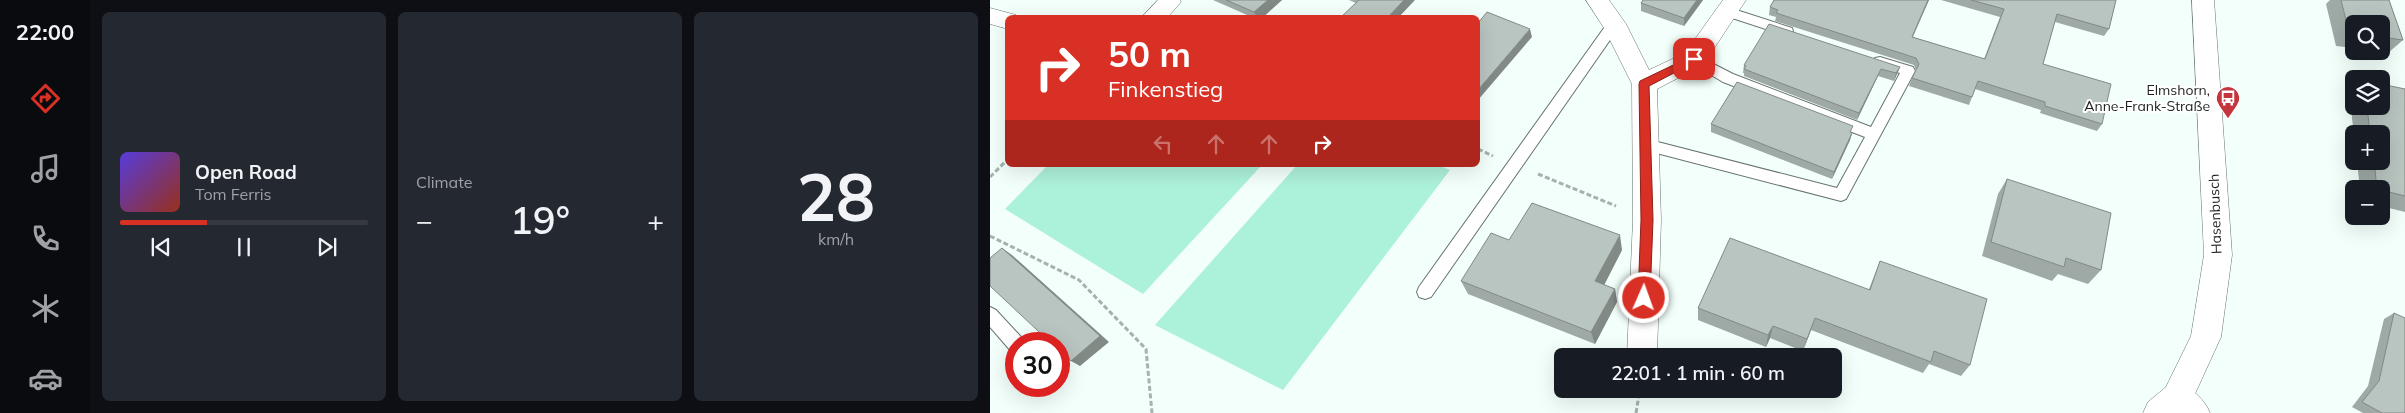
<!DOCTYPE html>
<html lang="en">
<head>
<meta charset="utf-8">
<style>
  :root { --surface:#171b24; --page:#242831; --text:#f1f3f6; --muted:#9ea1a6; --line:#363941; --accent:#d93025 }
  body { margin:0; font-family:Mulish,sans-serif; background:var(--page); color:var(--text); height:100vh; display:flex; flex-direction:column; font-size:19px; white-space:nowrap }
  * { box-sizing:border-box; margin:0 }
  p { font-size:16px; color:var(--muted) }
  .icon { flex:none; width:28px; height:28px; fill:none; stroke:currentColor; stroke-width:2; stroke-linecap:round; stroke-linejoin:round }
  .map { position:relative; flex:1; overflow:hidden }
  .details { display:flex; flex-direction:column; gap:12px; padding:12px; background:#0d0f14; width:900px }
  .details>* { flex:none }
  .hud { position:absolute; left:15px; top:15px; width:475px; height:152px; border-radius:8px; box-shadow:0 5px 20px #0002; background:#d93025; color:#fff; overflow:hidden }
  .controls { position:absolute; left:1355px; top:15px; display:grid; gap:10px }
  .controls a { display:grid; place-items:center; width:45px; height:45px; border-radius:8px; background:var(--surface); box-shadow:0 5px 20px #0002; font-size:25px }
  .speed { position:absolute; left:15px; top:332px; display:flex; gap:10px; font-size:25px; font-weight:700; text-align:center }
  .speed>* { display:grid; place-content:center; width:65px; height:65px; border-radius:50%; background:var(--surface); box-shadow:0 5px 20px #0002; line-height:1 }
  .speed .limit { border:8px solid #d22; background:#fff; color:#111 }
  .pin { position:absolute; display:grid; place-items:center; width:42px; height:42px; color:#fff; margin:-21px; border-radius:10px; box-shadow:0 2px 8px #0006 }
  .me { position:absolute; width:55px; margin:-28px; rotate:2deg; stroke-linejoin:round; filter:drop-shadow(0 0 4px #0008) }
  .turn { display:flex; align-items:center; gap:18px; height:105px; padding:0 20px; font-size:22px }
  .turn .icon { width:65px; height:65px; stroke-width:2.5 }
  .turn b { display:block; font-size:35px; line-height:42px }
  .lanes { display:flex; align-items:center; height:48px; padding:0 20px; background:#0003; justify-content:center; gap:25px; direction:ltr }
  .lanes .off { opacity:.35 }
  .big { font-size:38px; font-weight:600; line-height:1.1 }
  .details .widget { flex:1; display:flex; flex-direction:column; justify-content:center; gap:8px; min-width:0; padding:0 18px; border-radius:8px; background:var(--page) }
  .details .dial { align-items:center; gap:0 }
  .dial b { font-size:65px; line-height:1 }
  .song { display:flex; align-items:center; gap:15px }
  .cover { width:60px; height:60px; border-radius:8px; background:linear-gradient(135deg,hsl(250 70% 55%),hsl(10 70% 35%)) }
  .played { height:5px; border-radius:2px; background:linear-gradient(90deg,var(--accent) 35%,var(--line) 35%) }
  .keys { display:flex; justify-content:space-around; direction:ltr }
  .heat { display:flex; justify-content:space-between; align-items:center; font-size:28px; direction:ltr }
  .details .tiles { flex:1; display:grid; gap:12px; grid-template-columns:repeat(3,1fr) }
  .trip { position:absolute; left:564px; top:348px; width:288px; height:50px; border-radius:8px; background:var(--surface); box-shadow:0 5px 20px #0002; font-weight:600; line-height:50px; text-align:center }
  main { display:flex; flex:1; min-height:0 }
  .tabs { display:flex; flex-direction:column; width:90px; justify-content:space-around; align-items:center; background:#090b0e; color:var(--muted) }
  .tabs .icon { width:35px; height:35px }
  .tabs .current { color:var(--accent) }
  .tabs b { font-size:22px; color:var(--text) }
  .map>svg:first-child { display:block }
  .green { fill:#acf1da }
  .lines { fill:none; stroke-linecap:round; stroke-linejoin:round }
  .service-casing { stroke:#68736f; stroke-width:2 }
  .minor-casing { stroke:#68736f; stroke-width:1 }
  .secondary-casing { stroke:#68736f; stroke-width:1 }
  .path { stroke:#a7b1ad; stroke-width:3; stroke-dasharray:5 2.5; stroke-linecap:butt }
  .service { fill:#fff; fill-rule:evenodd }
  .minor { fill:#fff; fill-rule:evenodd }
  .secondary { fill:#fff; fill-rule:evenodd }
  .wall { fill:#9fa9a5 }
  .shaded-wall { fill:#828a86 }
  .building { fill:#b9c5c0; stroke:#828a86 }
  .route { fill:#d93025; stroke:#8d1f18 }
  .labels { text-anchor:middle; stroke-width:4; stroke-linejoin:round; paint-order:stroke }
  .poi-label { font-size:14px; fill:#1c201f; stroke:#fff; text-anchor:end }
  .street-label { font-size:14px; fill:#1c201f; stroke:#fff }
</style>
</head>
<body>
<main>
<nav class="tabs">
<b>22:00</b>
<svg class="icon current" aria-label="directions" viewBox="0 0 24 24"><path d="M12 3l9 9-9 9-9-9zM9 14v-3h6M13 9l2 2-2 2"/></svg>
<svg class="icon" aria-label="music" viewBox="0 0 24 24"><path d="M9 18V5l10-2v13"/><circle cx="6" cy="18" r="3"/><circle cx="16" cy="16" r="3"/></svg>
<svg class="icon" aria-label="phone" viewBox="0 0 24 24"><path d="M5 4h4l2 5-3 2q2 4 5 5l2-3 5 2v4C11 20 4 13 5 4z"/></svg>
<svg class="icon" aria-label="climate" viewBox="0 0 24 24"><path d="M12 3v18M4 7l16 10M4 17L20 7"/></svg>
<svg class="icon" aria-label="car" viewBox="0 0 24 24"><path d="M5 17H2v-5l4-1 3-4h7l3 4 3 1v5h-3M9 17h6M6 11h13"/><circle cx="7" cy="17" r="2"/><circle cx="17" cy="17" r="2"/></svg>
</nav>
<section class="details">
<div class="tiles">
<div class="widget">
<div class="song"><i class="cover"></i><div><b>Open Road</b><p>Tom Ferris</p></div></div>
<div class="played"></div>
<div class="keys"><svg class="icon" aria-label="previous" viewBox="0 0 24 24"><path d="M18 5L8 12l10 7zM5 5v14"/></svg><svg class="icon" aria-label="pause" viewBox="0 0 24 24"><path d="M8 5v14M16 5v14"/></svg><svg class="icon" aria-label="next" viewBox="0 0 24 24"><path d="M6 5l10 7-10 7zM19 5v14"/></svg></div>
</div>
<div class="widget"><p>Climate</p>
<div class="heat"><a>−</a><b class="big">19°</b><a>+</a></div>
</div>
<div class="widget dial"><b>28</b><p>km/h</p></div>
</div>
</section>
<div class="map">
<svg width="1415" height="413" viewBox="0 0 1415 413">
  <rect width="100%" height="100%" fill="#f2fffa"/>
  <path class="green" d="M58,165h214l-119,129 -138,-85z
    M307,165h140l13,5 -167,220 -128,-65z"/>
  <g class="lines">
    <g class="service-casing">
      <path id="service" d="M737,7l65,21 1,3 -6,5 -64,-21 -2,-3 2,-3z
        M624,19l6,5 -1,3 -188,270 -6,2 -6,-2 -2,-5 2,-5 190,-266z
        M704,54l39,20 138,53 29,-54 -25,-7 -2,-4 2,-4 5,-1 33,10 2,4 -69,128 -5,2 -200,-52 -2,-4 2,-4 5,-2 191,49 28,-51 -142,-55 -34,-20 -2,-3 2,-3z
        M0,307l6,3 26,28 2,6h-8v8l-6,-2 -20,-23z"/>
    </g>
    <g class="minor-casing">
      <path id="minor" d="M168,0h22l1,2 -14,16h-26z
        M596,0h23l17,24 23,46 36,-17 38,-53h23l-43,65 -46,24 4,131 -4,136h-30l6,-136 -1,-136 -28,-56z
        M0,8l26,7 2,3h-10v11l-18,-5z
        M1187,382c15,7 27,16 33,31h-40l-9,-15 5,-11z"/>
    </g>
    <g class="secondary-casing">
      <path id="secondary" d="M1202,0h22l18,255 -11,82 -33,72 -5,4h-40l5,-11 18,-15 25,-51 13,-81z"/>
    </g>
    <path class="path" d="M488,149l15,7
      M548,174l78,32
      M0,177l18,-18
      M0,236l89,44 67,69 6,64
      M646,413l4,-24"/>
    <use href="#service" class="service"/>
    <use href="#minor" class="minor"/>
    <use href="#secondary" class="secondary"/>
  </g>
  <path class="wall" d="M223,0h69l-20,18h-8z
    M359,0h66l-59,3z
    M653,0h60l-19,26 -43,-15v-8z
    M784,0h155l-16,37 71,22 16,-42 -59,-17h175l-7,29 -5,7 -49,-14 -12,42 59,60 -5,7 -57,-18 1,-3 -66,-21 -6,16 -60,-19 3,-8 4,-8 -2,-5 -139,-44 1,-4 -7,-2 1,-8z
    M1340,0h59l14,40 -15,13 -15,-2h8v-27h-27v24l-18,-2 -10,-42z
    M754,65l156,2 -6,14 -16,-5 -21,44 -113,-44v-3h-1z
    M1364,89v17h27l24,-17v123l-24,-6v-17h-21l-3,-28h24v-27h-27v1l-5,-42z
    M721,124l140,8 1,1 -2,7 -18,39 -121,-47z
    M1017,179l94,91 -13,14 -30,-10 -6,7 -70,-25 16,-62z
    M632,250l-18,35 11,4 2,13 -22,42 -127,-50 -7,-13z
    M890,261l90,104 -9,11 -32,-12 -6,9 -112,-43 -8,21 -33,-13 -4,9 -68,-27v-12l171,-19z
    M1404,313l11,100h-42l-11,-6 16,-21 16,-67z"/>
  <path class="shaded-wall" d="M278,0h14l-20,18h-4l-4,-6z
    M414,0h11l-17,18h-11z
    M707,0h6l-19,26v-8z
    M938,0h1l-20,44 3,-7z
    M540,29l2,8 -54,63v-10z
    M910,67l-6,14 2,-8z
    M891,69l-3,7 -21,44 2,-7z
    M862,133l-2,7 -18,39 2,-7z
    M630,235l2,15 -23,45 -4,-14z
    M12,248l10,7 97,87 -29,24 -9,-5z
    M625,289l2,13 -22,42 -4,-12z
    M825,318l-4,12 -8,21 4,-12z
    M783,326l-3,12 -4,9 2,-12z"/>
  <path class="building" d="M236,0h42l-14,12z
    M369,0h45l-17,18h-47z
    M653,0h54l-13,18 -43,-15z
    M784,0h154l-16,37 73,22 19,-50 -33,-9h145l-7,29 -52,-15 -14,50 68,20 -9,40 -57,-18v-4l-67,-21 -6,16 -60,-19 7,-14 -3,-6 -140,-45 2,-3 -8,-3z
    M1351,0h48l14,40 -22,-3v-13h-27v9l-5,-1z
    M497,12l43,17 -52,61v-67z
    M779,24l131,43 -4,6 -15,-4 -22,44 -115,-44 2,-3 -2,-1z
    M747,82l116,44 -3,6 2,1 -18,39 -123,-48z
    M1391,84l24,5v107l-24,-6v-1h-4l-3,-28h7v-27h-11l-3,-28h14z
    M1017,179l104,34 -10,57 -35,-12 -2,9 -73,-25z
    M542,203l88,32 -25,46 20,8 -24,43 -130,-51 30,-48 18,7z
    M740,238l140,52 10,-29 107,38 -17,66 -36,-14 -3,11 -116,-44 -8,21 -34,-13 -5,9 -70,-27z
    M12,248l98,88 -29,25 -12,-11v-6h-7l-62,-58v-28z
    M1404,313l11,5v95h-23l-20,-11 17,-21z"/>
  <path class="route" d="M704,55l5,4 -2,2 -48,25 4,134 -3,78 -6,5 -6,-5 3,-78 -2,-136 1,-3z"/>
  <defs>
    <g id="bus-pin" transform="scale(1.25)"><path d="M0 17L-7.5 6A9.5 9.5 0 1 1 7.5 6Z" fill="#c5353e" stroke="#fff"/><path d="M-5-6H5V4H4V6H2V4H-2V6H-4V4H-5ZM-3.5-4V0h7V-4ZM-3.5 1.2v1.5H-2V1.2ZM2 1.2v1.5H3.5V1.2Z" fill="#fff"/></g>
  </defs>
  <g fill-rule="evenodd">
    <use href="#bus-pin" x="1238" y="98"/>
  </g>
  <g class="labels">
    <g class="poi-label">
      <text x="1220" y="95">Elmshorn,<tspan x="1220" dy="16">Anne-Frank-Straße</tspan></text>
    </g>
    <g class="street-label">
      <text transform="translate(1225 214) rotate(-92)" y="5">Hasenbusch</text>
    </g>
  </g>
</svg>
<div class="controls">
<a><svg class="icon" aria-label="search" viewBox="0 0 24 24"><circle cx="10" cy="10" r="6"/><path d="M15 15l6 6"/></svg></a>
<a><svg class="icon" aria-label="layers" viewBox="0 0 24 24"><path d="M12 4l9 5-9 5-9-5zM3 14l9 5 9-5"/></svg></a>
<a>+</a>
<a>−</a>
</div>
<div class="speed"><div class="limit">30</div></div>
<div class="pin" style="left:704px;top:59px;background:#d93025"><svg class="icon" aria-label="arrive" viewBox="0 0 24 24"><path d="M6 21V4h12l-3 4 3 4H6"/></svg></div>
<svg class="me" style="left:654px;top:298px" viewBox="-20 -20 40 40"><circle r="17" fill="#d93025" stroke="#fff" stroke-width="3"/><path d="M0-11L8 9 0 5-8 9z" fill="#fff"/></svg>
<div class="trip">22:01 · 1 min · 60 m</div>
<div class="hud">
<div class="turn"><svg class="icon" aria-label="right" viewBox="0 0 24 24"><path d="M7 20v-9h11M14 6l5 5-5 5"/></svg><div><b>50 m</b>Finkenstieg</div></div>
<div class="lanes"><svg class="icon off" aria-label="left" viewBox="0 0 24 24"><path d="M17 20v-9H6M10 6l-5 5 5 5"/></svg><svg class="icon off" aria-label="ahead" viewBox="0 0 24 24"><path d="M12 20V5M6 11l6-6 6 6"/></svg><svg class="icon off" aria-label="ahead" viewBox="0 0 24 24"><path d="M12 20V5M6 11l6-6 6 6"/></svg><svg class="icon" aria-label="right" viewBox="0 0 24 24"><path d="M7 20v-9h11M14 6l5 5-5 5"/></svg></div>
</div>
</div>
</main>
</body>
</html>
